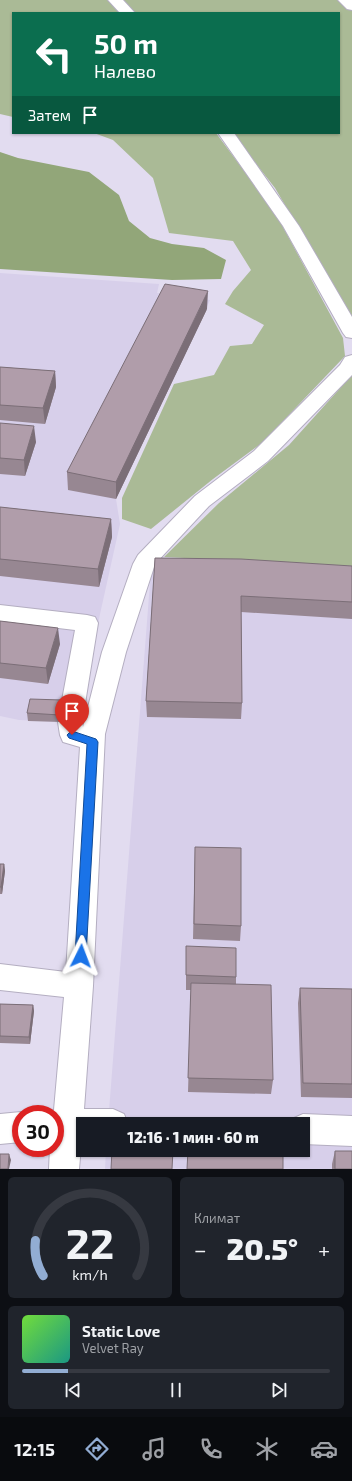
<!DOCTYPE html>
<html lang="ru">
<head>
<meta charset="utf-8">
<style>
  :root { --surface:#171b24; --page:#20242c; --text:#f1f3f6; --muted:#9ea1a6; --line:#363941; --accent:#92add3 }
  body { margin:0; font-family:"Exo 2",sans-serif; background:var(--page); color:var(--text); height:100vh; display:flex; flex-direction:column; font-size:15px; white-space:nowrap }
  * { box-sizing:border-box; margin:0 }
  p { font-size:13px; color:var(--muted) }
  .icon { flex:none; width:22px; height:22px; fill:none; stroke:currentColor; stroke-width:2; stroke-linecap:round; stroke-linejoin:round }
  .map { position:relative; height:1169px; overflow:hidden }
  .drawer { display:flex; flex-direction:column; gap:8px; padding:8px; background:#0d0f14; flex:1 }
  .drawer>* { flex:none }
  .top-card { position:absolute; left:12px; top:12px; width:328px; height:122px; border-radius:0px; box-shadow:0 1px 3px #0004; background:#0b6e4f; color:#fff; overflow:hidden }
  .speed { position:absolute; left:12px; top:1105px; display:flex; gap:8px; font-size:20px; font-weight:700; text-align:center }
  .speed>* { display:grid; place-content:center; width:52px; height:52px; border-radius:50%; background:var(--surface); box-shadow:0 1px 3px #0004; line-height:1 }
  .speed .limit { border:6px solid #d22; background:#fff; color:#111 }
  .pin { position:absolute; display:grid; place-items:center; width:34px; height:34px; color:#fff; margin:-41px -17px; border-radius:50% 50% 50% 0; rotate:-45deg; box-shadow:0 0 4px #0007 }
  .pin .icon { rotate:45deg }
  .me { position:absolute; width:44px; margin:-22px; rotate:3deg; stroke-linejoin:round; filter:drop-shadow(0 0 3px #0008) }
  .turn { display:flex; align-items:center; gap:14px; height:84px; padding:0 16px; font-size:18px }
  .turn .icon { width:52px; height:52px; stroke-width:2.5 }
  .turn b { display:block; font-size:28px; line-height:34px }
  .then { display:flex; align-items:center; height:38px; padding:0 16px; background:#0003; gap:8px; font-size:15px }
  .big { font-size:30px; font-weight:800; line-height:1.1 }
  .drawer .card { flex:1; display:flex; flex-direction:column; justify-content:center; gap:6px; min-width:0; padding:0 14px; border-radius:6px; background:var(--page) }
  .drawer .dial { align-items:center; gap:0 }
  .dial svg { height:104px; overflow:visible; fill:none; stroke:var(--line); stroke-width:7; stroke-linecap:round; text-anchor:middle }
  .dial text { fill:var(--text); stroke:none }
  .song { display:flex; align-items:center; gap:12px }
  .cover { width:48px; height:48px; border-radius:6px; background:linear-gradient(135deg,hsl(100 70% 55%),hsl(170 70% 35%)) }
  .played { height:4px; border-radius:2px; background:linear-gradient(90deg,var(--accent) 15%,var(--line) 15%) }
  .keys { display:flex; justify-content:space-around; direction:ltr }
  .heat { display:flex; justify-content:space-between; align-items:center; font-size:22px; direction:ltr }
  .drawer .tiles { flex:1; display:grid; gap:8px; grid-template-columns:1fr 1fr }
  .card:last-child { grid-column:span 2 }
  .trip { position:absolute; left:76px; top:1117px; width:234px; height:40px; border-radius:0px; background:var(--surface); box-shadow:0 1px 3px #0004; font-weight:800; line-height:40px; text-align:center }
  .tab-bar { display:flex; height:64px; justify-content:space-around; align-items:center; background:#090b0e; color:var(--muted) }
  .tab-bar .icon { width:28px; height:28px }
  .tab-bar .on { color:var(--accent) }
  .tab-bar b { font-size:18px; color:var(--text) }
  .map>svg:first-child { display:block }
  .built { fill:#d7cfea }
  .green { fill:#aaba96 }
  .forest { fill:#92a679 }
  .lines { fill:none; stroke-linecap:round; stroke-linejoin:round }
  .minor-casing { stroke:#b4aec1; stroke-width:2 }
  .minor { fill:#fff; fill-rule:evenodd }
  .wall { fill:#978792 }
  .shaded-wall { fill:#7b6e77 }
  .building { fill:#b09daa; stroke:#7b6e77 }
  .route { fill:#1a73e8; stroke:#114b97 }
</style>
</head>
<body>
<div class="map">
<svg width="352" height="1169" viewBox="0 0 352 1169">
  <rect width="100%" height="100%" fill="#e2dcf0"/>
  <path class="built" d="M0,273l159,11 -2,9 53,7 -94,199 4,25 -20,90 -18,106 -21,2 -42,-2 -19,-4z
    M151,570l201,10v589h-247l1,-19h197v-26h-195z"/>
  <path class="green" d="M0,0h109l13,13h-109v104l-13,-3z
    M119,0h233v319l-77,-131 -43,-55h107v-120h-206z
    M94,133h122l60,81 67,124 2,18 -82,86 -50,37 -62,50 -29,-10v-21l52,-114 40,-9 16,-29 22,-2 12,-19 -39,-21 8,-13 18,-21 -18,-29 -64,-8 -16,-55 -40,-38z
    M352,375v191l-188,-9 55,-54 70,-58z"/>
  <path class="forest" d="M0,152l18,6 71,14 30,23 10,26 21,17 22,6 32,4 22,12 -5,19 -49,1 -172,-11z"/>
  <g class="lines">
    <g class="minor-casing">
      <path id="minor" d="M108,0h15l12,13h-15z
        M338,0h14v10l-5,-1z
        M218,133h16l65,93 53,91v21l-6,-1 -3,-4 -60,-107z
        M352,355v20l-84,86 -59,45 -54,58 -29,88 -21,82 -12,252 -9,123h29l11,5 4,10h-45l-4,45h-30l1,-21h5v-34h-11l10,-4 10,-113 -64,-7v-26l66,8 14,-225 -17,-5 -3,-7 -2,-13 17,-92 -75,-9v-16l87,10 8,2 3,6 -16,99 1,5 19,-75 31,-88 5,-9 57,-59 59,-45 86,-86 5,-8z
        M21,1112l4,2h-4v28l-21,2v-30z
        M303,1114l49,2v30l-49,-2v-20h-13l2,-5z"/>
    </g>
    <use href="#minor" class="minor"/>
  </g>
  <path class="wall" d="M207,309l-91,190 -48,-9 -1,-18z
    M0,367l55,4 1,16 -11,37 -45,-4z
    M0,423l36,19 -11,34 -25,-2z
    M0,507l111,12 1,18 -13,50 -99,-11z
    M155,558l197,8v53l-111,-7 1,91 -1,16 -94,-2 -1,-16z
    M0,621l60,23 -12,40 -48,-6z
    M63,707l-2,15 -33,-1 -1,-8z
    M195,847l46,79 -1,15 -47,-2z
    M0,864h4l1,7 -3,23h-2z
    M186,946l50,31v7l37,96 -2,14 -83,-2 3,-102h-5z
    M300,988l52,1v109l-51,-1 -3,-94z
    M0,1004l33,1 1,6 -4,33 -30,-1z
    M335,1151l17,18h-20v-5z"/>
  <path class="shaded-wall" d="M208,291l-1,18 -91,190v-17z
    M55,371l1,16 -11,37 -2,-16z
    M34,426l2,16 -11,34 -1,-16z
    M111,519l1,18 -13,50 -1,-18z
    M58,628l2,16 -12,40 -2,-16z
    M62,700l1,7 -2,15 -1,-7z
    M4,864l1,7 -3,23 -1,-7z
    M33,1005l1,6 -4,33 -1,-7z
    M9,1154l2,6 -2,9h-1z"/>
  <path class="building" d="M165,284l43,7 -92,191 -49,-10z
    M0,367l55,4 -12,37 -43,-3z
    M0,423l34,3 -10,34 -24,-2z
    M0,507l111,12 -13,50 -98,-10z
    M155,558l86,1 111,7v36l-111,-6 1,107 -96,-2z
    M0,621l58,7 -12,40 -46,-5z
    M30,699l32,1 -2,15 -33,-2z
    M195,847l46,1v78l-47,-2z
    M0,864h4l-3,23h-1z
    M186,946l50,2v29l-50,-2z
    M191,983l80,2 2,95 -85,-2z
    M300,988l52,1v95l-49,-1z
    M0,1004l33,1 -4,32 -29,-1z
    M112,1150h61l-1,19h-61z
    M188,1150h95v19h-96z
    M335,1151h17v18h-17z
    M0,1154h9l-1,15h-8z"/>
  <path class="route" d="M72,731l24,8 2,3 -12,214 -1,3 -4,2 -4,-2 -2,-3 12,-212 -18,-6 -2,-3 2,-2z"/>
</svg>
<div class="speed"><div class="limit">30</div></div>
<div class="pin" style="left:72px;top:735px;background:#d93025"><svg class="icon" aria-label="arrive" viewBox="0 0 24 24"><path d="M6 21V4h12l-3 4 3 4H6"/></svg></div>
<svg class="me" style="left:81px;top:956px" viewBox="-20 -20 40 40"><path d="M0-17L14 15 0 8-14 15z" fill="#1a73e8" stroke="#fff" stroke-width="4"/></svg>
<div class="trip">12:16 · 1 мин · 60 m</div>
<div class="top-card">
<div class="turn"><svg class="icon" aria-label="left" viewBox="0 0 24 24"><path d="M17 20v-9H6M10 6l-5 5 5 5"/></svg><div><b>50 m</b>Налево</div></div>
<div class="then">Затем<svg class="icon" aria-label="arrive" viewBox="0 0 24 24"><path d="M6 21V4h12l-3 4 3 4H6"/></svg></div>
</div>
</div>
<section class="drawer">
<div class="tiles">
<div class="card dial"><svg viewBox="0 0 100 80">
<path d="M14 69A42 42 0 1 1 86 69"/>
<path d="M14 69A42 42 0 0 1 8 42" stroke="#92add3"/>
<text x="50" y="56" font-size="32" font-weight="700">22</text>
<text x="50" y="72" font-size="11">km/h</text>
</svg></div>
<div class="card"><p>Климат</p>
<div class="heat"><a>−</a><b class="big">20.5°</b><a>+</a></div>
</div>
<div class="card">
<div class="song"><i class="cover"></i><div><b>Static Love</b><p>Velvet Ray</p></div></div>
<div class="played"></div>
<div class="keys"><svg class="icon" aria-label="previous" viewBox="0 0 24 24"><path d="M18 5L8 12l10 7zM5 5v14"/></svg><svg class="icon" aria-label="pause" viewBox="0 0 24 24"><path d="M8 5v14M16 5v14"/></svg><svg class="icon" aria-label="next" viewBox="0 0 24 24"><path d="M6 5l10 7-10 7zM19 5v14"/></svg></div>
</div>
</div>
</section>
<nav class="tab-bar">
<b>12:15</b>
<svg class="icon on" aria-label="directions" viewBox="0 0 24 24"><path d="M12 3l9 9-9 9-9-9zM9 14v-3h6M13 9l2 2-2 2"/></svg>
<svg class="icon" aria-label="music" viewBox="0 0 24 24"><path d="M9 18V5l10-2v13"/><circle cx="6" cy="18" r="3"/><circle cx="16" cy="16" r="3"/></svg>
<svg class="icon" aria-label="phone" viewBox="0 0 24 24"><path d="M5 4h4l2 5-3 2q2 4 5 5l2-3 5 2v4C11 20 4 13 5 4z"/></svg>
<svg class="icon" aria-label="climate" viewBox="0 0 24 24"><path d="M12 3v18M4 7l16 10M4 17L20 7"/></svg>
<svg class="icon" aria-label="car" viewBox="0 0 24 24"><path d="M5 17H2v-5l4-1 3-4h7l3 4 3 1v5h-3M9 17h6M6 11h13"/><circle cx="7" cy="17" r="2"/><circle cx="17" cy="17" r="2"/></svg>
</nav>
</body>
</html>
